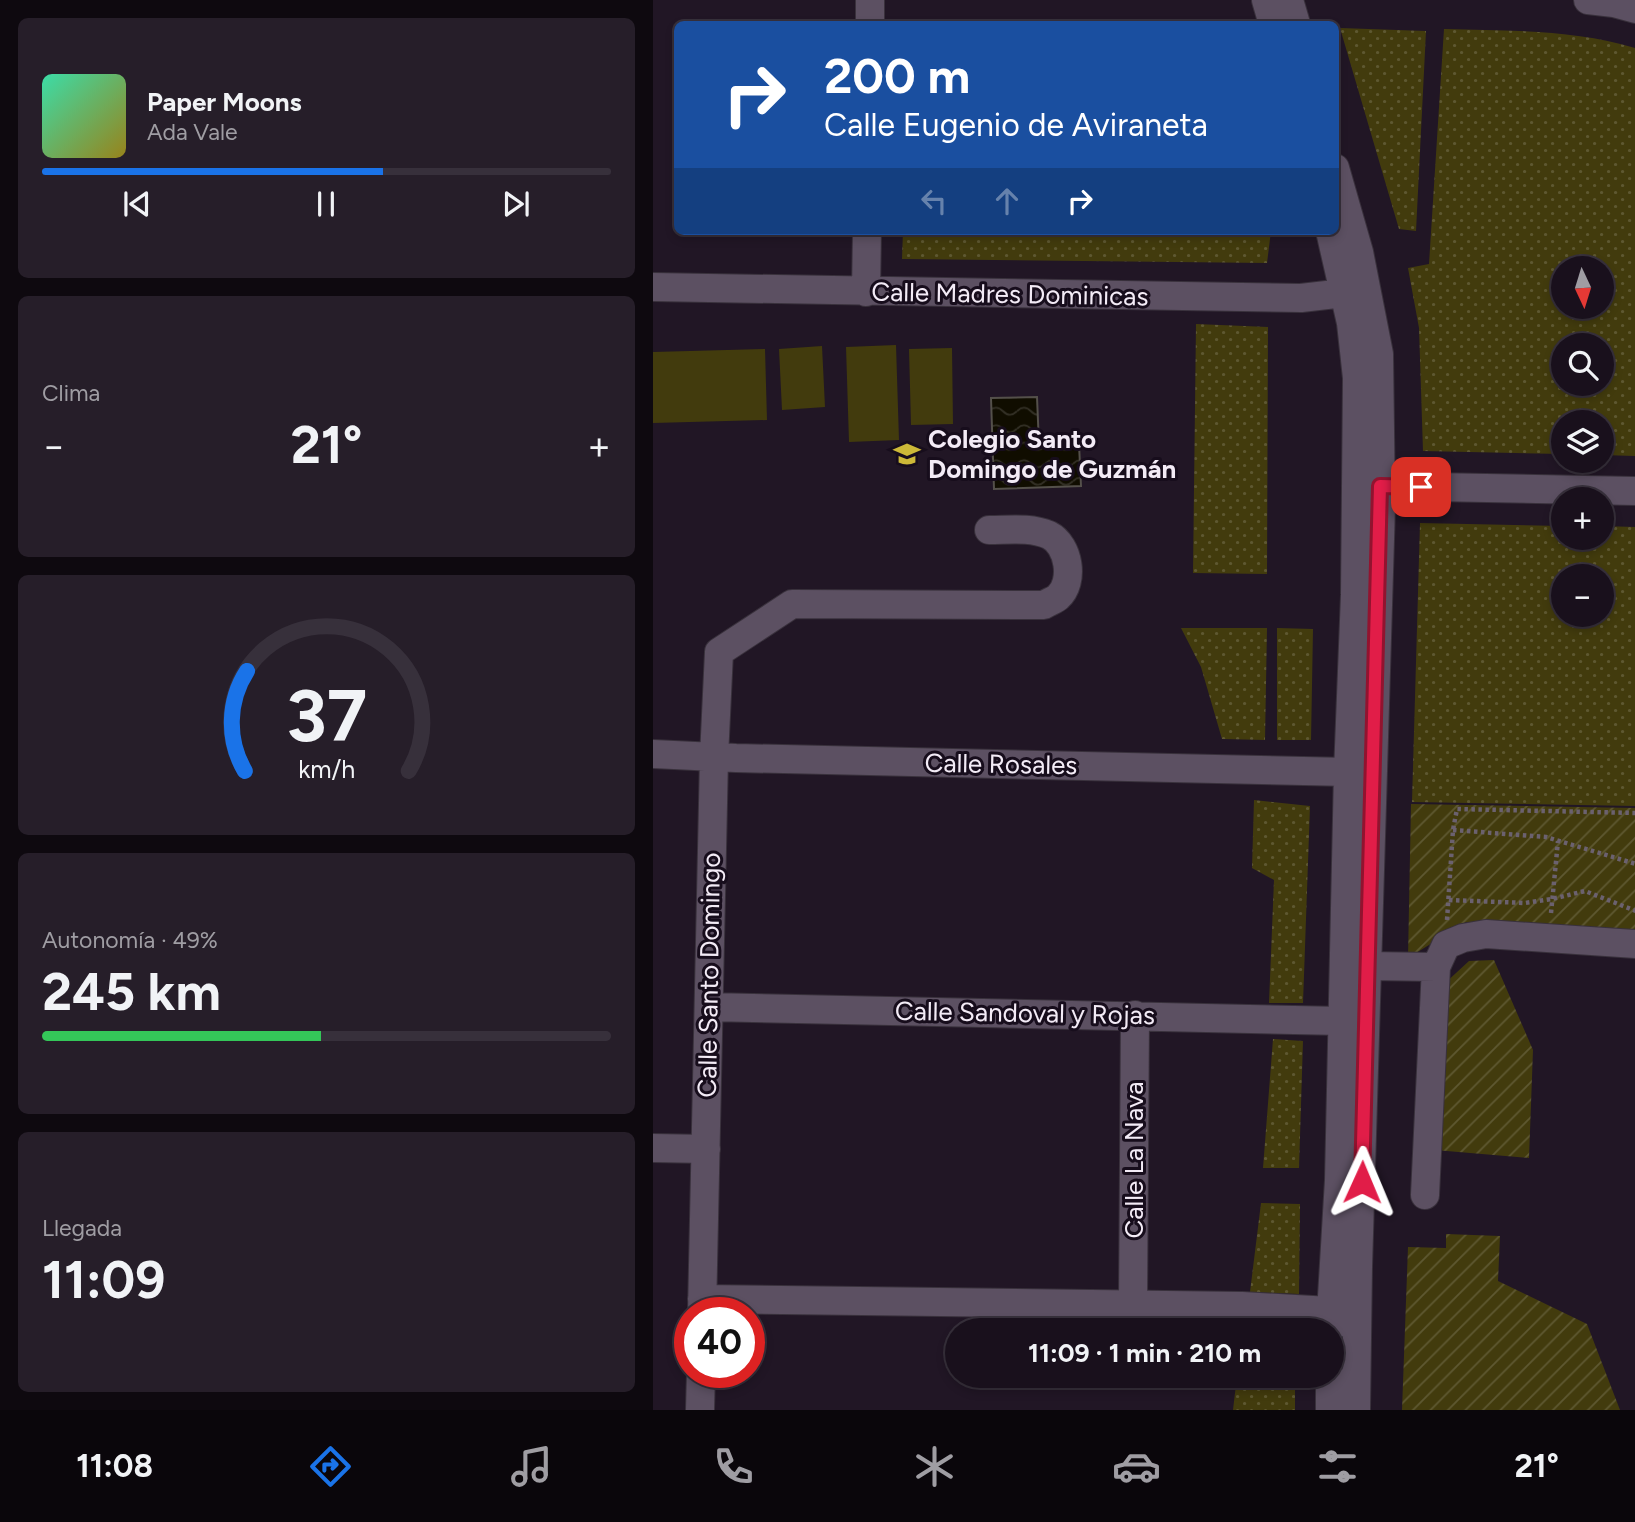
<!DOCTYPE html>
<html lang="es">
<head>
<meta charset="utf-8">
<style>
  :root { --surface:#19101c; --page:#261e29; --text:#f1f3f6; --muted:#9f9da3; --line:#37303b; --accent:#1a73e8 }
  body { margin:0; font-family:Figtree,sans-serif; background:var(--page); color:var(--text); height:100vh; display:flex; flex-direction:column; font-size:26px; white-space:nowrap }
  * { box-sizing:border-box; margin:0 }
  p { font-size:23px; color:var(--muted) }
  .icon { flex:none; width:38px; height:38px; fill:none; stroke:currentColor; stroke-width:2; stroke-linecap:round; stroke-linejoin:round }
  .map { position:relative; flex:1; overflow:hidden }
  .side { display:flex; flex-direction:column; gap:18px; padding:18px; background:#0e090f; width:653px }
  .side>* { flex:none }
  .top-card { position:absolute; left:21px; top:21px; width:665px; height:214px; border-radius:10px; box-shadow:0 4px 10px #0003,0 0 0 2px var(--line); background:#1a4fa0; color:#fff; overflow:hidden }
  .needle { width:46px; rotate:176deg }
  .tools { position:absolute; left:898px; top:256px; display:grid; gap:14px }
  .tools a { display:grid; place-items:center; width:63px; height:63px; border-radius:50%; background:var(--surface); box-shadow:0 4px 10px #0003,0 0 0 2px var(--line); font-size:35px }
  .speed { position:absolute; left:21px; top:1297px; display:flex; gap:14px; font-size:35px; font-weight:700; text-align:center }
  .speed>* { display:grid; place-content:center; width:91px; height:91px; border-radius:50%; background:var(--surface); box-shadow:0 4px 10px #0003,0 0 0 2px var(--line); line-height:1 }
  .speed .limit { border:10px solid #d22; background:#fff; color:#111 }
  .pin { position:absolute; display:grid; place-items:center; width:60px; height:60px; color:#fff; margin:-30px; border-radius:14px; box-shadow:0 4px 10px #0006 }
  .me { position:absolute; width:77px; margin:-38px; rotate:1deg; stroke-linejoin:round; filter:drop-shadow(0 0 5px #0008) }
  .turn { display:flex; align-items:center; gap:24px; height:147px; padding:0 35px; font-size:32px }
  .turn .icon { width:91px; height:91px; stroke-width:2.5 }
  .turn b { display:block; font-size:49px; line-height:60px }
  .lanes { display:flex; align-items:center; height:66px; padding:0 35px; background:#0003; justify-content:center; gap:35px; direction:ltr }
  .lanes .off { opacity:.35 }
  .big { font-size:52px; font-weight:700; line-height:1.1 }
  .side .card { flex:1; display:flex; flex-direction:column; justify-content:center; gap:10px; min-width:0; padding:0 24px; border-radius:10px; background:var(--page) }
  .side .dial { align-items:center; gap:0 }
  .dial svg { height:182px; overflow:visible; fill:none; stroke:var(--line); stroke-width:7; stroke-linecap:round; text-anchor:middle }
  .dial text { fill:var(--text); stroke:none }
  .song { display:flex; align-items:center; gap:21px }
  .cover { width:84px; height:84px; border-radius:10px; background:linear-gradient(135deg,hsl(160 70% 55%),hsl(50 70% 35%)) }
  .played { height:7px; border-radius:4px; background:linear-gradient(90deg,var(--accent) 60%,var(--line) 60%) }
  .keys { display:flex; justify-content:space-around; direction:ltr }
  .heat { display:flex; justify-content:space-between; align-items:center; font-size:38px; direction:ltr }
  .charge { height:10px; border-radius:5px; background:linear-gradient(90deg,#34c759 49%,var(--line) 0) }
  .trip { position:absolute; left:292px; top:1318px; width:399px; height:70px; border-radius:35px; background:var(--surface); box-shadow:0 4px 10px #0003,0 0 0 2px var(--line); font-weight:700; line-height:70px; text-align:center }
  .tab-bar { display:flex; height:112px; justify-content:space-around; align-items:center; background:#0a060b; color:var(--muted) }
  .tab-bar .icon { width:49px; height:49px }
  .tab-bar .current { color:var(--accent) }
  .tab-bar b { font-size:32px; color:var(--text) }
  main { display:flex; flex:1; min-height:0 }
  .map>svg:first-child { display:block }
  .grass { fill:url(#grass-dots); fill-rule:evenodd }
  .garden { fill:url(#garden-furrows) }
  .pitch { fill:#423b0d }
  .water { fill:url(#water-waves); stroke:#54504a; stroke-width:2 }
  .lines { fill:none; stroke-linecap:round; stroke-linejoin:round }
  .minor-casing { stroke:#39313c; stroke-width:30 }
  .path { stroke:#6b616f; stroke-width:4.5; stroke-dasharray:3.5 3.5; stroke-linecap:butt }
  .minor { stroke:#5c5062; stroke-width:28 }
  .route-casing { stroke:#92132f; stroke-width:18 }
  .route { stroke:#e11d48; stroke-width:12 }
  .labels { text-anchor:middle; stroke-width:6; stroke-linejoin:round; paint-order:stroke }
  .street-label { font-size:26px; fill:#f3ebf6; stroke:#170d1c }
  .poi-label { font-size:26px; font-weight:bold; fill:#f3ebf6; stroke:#170d1c; text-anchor:start }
</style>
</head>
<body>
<main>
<section class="side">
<div class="card">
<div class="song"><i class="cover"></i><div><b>Paper Moons</b><p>Ada Vale</p></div></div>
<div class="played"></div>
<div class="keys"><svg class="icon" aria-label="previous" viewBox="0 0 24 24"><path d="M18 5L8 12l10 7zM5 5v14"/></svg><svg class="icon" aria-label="pause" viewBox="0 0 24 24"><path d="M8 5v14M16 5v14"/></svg><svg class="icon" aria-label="next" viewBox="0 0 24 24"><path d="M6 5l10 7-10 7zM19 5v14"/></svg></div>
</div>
<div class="card"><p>Clima</p>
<div class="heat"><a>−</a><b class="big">21°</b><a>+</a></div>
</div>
<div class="card dial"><svg viewBox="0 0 100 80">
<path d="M14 69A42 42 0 1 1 86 69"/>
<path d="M14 69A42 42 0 0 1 15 25" stroke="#1a73e8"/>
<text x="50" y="56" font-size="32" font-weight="700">37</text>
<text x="50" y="72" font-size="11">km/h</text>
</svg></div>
<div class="card"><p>Autonomía · 49%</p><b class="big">245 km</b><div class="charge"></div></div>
<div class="card"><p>Llegada</p><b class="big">11:09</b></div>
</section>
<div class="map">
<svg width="983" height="1410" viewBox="0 0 983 1410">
  <defs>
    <pattern id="grass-dots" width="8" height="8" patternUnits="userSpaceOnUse" patternTransform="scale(1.75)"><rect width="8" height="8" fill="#423b0d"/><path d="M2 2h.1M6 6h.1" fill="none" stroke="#5e5831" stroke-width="1.8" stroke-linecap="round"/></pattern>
    <pattern id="garden-furrows" width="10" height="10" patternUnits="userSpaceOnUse" patternTransform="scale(1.75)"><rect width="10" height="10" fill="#423b0d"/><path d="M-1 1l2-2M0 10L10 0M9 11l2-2" fill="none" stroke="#5e5831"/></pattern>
    <pattern id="water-waves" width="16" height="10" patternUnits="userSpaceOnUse" patternTransform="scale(1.75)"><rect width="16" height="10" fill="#100d00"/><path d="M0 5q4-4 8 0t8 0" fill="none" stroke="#333026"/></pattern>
  </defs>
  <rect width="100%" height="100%" fill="#211625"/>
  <path class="grass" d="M252,20l314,4h1h-315z
    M687,28l86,3 -10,200 -17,-2z
    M791,29c64,2 129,0 191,19v408l-33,-1 -1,-33h-38v32l-140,-3 -4,-123 -11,-60 21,-4zM910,268h38v38h-38zM910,345h38v38h-38z
    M250,231h368l-4,32 -365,-4z
    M543,324l72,3 -1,247 -74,-1z
    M767,523l143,3v11h38l1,-11 33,1v279l-223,-4zM910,576h38v38h-38z
    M528,628h86l-2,112 -43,-1 -21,-72z
    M624,628l36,1 -2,111h-34z
    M601,800l56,6 -7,197h-34l5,-123 -22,-12z
    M620,1039l30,2 -4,127h-36z
    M608,1203l39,1 -1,90 -49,-2z
    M584,1376h58v34h-62z"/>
  <path class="garden" d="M758,804l224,4v127l-169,-13 -58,36z
    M841,960l39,90 -4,108 -94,-8 8,-165 26,-24z
    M793,1234l54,2 -2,45 89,43 33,86h-218l6,-163 38,1z"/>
  <path class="pitch" d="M243,345l3,95 -50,2 -3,-95z
    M169,346l3,61 -43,3 -3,-61z
    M299,348l1,76 -42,1 -2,-76z
    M112,349l2,71 -114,3v-71z"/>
  <path class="water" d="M384,397l2,48 40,-1 2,42 -87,3 -3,-91z"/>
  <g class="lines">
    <g class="minor-casing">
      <path id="minor" d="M613,0l7,24
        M636,0l7,24
        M935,0l26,3 22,6
        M217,24v-24
        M682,168l24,84 20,102 2,152 -23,761 -2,143
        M677,231l21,92 6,55 -2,217 -7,177 -9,408 -9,150
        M0,287l648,11 43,-5 16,-4
        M213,292l1,-61
        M727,486l256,5
        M0,754l83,4 612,14
        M714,966l69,1
        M56,1007l633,14
        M0,1148l53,1
        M772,1195l11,-228 10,-22 17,-7 23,-4 150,10
        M49,1299l540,7 88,5
        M480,1305l2,-290
        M49,1312l12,-555 5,-105 73,-48 252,1c4,-3 11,-5 14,-8 17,-15 11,-52 -9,-62 -19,-8 -40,-5 -60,-5
        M47,1410l1,-38
        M677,1410v-34"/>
    </g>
    <path class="path" d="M800,830l93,7 90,27
      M796,900l76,3 27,-4 33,-8 51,20
      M898,913l7,-72
      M794,920l6,-90 4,-21 179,4"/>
    <use href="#minor" class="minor"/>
  </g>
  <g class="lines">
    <g class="route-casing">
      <path id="route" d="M709,1182l18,-696 41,1"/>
    </g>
    <use href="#route" class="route"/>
  </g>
  <defs>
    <g id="school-bare" transform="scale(2.1)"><path d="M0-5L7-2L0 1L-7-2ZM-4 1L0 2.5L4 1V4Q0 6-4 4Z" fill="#cdb938" stroke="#170d1c" stroke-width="2.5" paint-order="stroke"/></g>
  </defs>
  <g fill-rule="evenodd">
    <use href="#school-bare" x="254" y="454"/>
  </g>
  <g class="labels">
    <g class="street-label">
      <text transform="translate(357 294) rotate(1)" y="9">Calle Madres Dominicas</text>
      <text transform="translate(348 764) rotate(1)" y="9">Calle Rosales</text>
      <text transform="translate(56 975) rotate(-89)" y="9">Calle Santo Domingo</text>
      <text transform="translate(372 1013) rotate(1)" y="9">Calle Sandoval y Rojas</text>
      <text transform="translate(481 1160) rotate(-90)" y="9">Calle La Nava</text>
    </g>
    <g class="poi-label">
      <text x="275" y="448">Colegio Santo<tspan x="275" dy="30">Domingo de Guzmán</tspan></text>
    </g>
  </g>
</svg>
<div class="tools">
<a><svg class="needle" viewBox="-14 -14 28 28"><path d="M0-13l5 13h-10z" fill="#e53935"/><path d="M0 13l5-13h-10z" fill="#9f9da3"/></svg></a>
<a><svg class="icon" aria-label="search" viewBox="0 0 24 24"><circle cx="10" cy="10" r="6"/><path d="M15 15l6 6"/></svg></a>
<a><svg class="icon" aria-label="layers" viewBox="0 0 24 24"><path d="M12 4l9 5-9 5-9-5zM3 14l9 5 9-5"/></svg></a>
<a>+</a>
<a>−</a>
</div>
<div class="speed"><div class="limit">40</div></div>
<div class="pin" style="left:768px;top:487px;background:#d93025"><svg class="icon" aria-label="arrive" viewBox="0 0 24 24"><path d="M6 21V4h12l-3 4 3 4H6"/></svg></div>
<svg class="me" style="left:709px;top:1182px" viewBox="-20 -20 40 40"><path d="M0-17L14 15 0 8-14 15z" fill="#e11d48" stroke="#fff" stroke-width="4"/></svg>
<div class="trip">11:09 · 1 min · 210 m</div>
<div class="top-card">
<div class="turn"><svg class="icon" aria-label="right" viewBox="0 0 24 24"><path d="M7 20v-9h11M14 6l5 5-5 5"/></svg><div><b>200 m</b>Calle Eugenio de Aviraneta</div></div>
<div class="lanes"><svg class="icon off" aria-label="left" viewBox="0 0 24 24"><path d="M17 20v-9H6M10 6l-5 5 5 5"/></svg><svg class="icon off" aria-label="ahead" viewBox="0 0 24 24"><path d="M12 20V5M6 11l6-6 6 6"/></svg><svg class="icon" aria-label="right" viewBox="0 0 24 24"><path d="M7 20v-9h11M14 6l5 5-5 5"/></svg></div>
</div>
</div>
</main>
<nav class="tab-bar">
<b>11:08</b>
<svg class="icon current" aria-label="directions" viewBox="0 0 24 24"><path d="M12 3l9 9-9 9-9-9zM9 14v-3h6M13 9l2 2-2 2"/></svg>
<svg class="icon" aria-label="music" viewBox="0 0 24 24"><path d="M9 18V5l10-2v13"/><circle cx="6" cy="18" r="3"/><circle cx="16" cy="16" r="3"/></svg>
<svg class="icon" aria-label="phone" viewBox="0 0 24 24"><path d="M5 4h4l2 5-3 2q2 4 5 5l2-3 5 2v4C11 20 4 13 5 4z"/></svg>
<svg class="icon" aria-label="climate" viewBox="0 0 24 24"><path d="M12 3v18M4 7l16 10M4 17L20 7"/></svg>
<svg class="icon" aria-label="car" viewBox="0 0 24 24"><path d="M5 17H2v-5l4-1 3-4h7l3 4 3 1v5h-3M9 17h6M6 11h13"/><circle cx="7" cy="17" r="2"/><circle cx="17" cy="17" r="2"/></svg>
<svg class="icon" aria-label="filters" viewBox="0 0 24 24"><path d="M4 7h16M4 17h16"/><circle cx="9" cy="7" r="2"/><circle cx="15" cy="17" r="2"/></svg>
<b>21°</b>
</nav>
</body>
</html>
